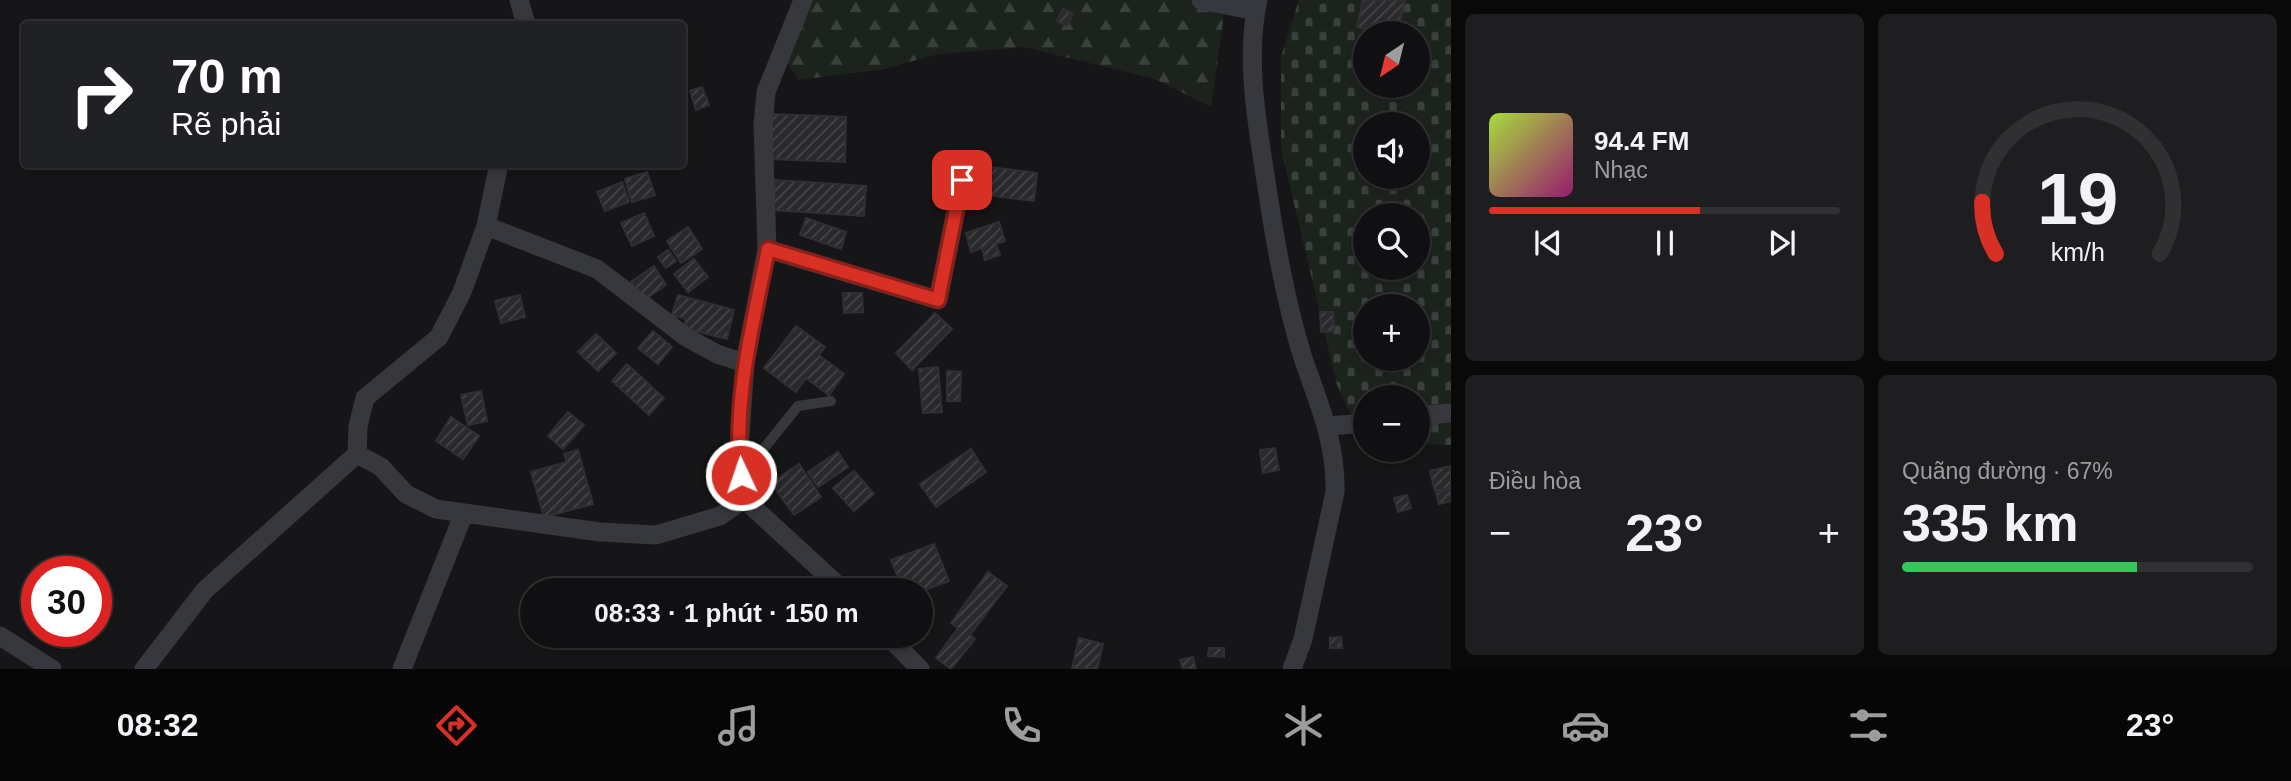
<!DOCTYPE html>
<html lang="vi">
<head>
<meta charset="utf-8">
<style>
  :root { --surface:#101012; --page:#1e1e20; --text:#f1f3f6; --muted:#9c9d9f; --line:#303032; --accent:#d93025 }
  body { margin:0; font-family:Helvetica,sans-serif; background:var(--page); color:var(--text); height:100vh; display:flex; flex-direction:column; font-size:26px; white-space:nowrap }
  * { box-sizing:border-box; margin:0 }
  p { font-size:23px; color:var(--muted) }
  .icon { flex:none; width:38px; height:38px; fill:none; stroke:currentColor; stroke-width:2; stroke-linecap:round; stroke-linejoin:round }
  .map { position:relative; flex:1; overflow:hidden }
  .panel { display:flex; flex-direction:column; gap:14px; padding:14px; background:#09090a; width:840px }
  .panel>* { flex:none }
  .guide { position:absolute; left:21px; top:21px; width:665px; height:147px; border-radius:7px; box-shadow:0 4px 10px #0003,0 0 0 2px var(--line); background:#202124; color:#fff; overflow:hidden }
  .needle { width:46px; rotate:215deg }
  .fabs { position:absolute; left:1353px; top:21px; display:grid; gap:14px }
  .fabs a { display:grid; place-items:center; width:77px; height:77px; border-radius:50%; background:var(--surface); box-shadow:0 4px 10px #0003,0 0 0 2px var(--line); font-size:35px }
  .speed { position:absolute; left:21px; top:556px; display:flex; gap:14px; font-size:35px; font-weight:700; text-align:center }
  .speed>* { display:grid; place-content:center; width:91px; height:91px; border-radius:50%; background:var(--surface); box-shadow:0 4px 10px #0003,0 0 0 2px var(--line); line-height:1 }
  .speed .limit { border:10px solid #d22; background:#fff; color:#111 }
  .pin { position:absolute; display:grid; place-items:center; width:60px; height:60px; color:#fff; margin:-30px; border-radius:14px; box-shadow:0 4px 10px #0006 }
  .me { position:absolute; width:77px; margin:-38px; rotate:357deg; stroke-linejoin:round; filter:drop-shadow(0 0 5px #0008) }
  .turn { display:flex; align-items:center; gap:24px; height:147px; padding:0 35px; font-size:32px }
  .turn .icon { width:91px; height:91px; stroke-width:2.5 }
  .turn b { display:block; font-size:49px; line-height:60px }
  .big { font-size:52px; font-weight:800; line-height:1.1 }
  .panel .widget { flex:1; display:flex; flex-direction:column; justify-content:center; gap:10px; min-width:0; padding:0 24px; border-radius:10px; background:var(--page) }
  .panel .dial { align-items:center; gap:0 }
  .dial svg { height:182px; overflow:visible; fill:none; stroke:var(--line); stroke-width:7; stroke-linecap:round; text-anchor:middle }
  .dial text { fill:var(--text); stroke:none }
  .song { display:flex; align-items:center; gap:21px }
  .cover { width:84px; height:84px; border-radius:10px; background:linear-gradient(135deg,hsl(80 70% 55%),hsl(320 70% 35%)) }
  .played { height:7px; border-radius:4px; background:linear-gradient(90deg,var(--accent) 60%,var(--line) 60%) }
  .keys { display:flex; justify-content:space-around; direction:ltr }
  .heat { display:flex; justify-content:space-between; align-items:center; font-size:38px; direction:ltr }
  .charge { height:10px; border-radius:5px; background:linear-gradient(90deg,#34c759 67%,var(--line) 0) }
  .panel .tiles { flex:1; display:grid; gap:14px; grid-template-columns:repeat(2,1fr) }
  .trip { position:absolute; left:520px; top:578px; width:413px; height:70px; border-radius:35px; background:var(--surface); box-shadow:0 4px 10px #0003,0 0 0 2px var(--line); font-weight:800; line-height:70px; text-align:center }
  .menu { display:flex; height:112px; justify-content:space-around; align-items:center; background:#060607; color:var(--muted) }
  .menu .icon { width:49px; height:49px }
  .menu .selected { color:var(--accent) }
  .menu b { font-size:32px; color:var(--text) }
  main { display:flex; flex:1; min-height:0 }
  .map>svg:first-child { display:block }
  .forest { fill:url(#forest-firs) }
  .cemetery { fill:url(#cemetery-stones); fill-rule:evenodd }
  .building { fill:url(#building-hatch); stroke:#303034; stroke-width:2 }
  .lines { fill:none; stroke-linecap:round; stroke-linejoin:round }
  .service { stroke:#37383d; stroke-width:10 }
  .minor { stroke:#37383d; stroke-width:19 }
  .route-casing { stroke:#8d1f18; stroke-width:18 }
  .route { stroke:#d93025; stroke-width:12 }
</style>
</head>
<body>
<main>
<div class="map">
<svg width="1451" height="669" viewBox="0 0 1451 669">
  <defs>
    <pattern id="forest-firs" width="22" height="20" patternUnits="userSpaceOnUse" patternTransform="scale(1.75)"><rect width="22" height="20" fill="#1c231d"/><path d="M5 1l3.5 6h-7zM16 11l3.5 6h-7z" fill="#3a403c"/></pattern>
    <pattern id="cemetery-stones" width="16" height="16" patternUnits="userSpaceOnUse" patternTransform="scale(1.75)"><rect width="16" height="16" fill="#1c231d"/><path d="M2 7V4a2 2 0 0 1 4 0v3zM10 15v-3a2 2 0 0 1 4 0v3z" fill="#3a403c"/></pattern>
    <pattern id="building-hatch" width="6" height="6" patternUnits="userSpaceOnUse" patternTransform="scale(1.75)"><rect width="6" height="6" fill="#29292c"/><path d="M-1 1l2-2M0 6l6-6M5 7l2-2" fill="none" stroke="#454548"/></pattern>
  </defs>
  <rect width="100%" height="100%" fill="#161618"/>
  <path class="forest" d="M808,0h418l-15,107 -56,-28 -131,-32 -86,7 -54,15 -86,11 -14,-23z"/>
  <path class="cemetery" d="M1299,0h152v445l-33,-1v-47h-53l-2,46 -26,-58 -56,-237v-91zM1365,33h53v53h-53zM1365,124h53v53h-53zM1365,215h53v53h-53zM1365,306h53v53h-53z"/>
  <path class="building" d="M1363,0h42l-8,33h-31l1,-4 -10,-2z
    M1063,9l10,5 -6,12 -10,-5z
    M702,87l7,18 -13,5 -6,-19z
    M772,114l74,3 -1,45 -75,-3z
    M982,166l55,7 -3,28 -48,-6 1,-9 -7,-1z
    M647,172l8,23 -23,7 -7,-23z
    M775,180l91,6 -2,30 -91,-6z
    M622,182l7,20 -24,9 -8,-19z
    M644,213l10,23 -22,10 -11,-23z
    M806,218l40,14 -5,17 -41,-14z
    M999,222l6,19 -9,3 4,11 -15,5 -3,-12 -11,4 -5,-19z
    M688,227l14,22 -21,14 -14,-22z
    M668,250l8,11 -10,7 -8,-11z
    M694,259l14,18 -20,15 -14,-18z
    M654,266l12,19 -22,15 -13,-18z
    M843,293h19l1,19 -19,1z
    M520,295l5,22 -24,6 -6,-22z
    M678,295l56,15 -7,29 -43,-11 2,-9 -14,-4z
    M1320,312h13l1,19 -13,1z
    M935,313l17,16 -40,41 -16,-17z
    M796,326l29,21 -6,8 25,19 -15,21 -23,-17 -10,14 -32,-24z
    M653,331l19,16 -14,17 -20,-16z
    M596,334l20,19 -18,18 -20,-19z
    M627,364l37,34 -15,17 -37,-34z
    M938,367l4,45 -19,1 -4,-44z
    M947,371l14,1 -1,29h-13z
    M481,391l6,30 -19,4 -7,-30z
    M568,412l16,13 -21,24 -15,-13z
    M451,417l28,19 -16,23 -27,-18z
    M1275,448l4,22 -16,3 -3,-23z
    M971,449l15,23 -50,35 -16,-23z
    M578,450l15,54 -49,13 -13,-45 36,-10 -3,-8z
    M838,452l10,15 -30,20 -10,-15z
    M799,464l22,33 -27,18 -23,-32z
    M1451,466v21l-16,4 -5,-20z
    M854,471l20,23 -20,17 -21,-23z
    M1451,489v12l-12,3 -3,-11z
    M1407,495l4,13 -13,4 -4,-14z
    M934,544l15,37 -29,11 -17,-2 -12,-30z
    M988,572l19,14 -37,49 5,4 -24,30 -15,-11 22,-30 -7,-5z
    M1341,637l1,11h-12v-10z
    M1079,638l24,6 -6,25h-25z
    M1209,648h15v9l-16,-1z
    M1193,657l3,12h-13l-3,-9z"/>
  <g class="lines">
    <path class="service" d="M739,451l22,1 37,-46 33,-5"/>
    <path class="minor" d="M519,0l7,24
      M1201,0l55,11
      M1258,0c-13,58 -1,123 8,181 9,60 19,119 37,177 16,47 33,83 32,134l-32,147 -11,30
      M486,226l111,43 89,68 31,17 28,9
      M767,249l171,51 24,-120
      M1418,416l33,-3
      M1328,426l37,-3
      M357,454l24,13 25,27 30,15 164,23 56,3 64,-19 24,-17 99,91
      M744,499l-5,-48 6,-88 22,-114 -4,-124 3,-33 37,-92
      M887,635l33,34
      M0,636l52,33
      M144,669l61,-79 152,-136 1,-28 7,-28 74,-61 23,-45 24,-66 13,-62
      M402,669l62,-156"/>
  </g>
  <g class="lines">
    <g class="route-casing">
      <path id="route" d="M741,475c-8,-75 12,-152 27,-226l170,51 24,-120"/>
    </g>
    <use href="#route" class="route"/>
  </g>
</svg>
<div class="fabs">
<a><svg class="needle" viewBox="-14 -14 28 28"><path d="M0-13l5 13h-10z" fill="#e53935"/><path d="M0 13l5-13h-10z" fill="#9c9d9f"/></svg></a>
<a><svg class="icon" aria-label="sound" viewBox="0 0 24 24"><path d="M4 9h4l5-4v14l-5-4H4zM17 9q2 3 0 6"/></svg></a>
<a><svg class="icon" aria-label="search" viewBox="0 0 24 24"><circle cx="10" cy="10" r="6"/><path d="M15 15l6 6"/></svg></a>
<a>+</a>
<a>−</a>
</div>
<div class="speed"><div class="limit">30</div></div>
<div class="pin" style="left:962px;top:180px;background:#d93025"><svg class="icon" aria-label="arrive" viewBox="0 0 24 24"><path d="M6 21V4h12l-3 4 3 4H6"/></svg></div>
<svg class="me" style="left:741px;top:475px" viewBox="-20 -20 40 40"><circle r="17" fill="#d93025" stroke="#fff" stroke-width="3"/><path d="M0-11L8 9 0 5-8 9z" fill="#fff"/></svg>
<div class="trip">08:33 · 1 phút · 150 m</div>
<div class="guide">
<div class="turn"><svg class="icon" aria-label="right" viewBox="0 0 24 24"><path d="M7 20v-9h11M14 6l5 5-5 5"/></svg><div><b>70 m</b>Rẽ phải</div></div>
</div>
</div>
<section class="panel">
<div class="tiles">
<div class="widget">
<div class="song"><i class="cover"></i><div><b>94.4 FM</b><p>Nhạc</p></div></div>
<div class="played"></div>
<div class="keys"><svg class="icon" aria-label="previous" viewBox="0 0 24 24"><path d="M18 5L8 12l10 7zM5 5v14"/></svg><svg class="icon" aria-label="pause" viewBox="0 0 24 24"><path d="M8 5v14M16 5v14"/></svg><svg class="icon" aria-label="next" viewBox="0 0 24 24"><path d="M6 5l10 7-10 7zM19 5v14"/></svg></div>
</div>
<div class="widget dial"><svg viewBox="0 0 100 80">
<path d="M14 69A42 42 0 1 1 86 69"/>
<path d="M14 69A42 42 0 0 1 8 46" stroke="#d93025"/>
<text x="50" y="56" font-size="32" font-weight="700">19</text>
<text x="50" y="72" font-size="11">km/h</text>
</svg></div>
<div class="widget"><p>Điều hòa</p>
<div class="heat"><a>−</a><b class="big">23°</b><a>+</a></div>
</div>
<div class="widget"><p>Quãng đường · 67%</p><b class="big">335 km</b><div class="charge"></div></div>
</div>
</section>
</main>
<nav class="menu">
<b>08:32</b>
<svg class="icon selected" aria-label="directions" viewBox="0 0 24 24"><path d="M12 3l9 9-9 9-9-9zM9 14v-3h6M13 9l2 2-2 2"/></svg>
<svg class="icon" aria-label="music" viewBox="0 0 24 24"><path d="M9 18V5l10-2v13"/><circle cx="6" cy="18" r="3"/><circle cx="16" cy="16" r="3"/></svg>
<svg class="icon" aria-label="phone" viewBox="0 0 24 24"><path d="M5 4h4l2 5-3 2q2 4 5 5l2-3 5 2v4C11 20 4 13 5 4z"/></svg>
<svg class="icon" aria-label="climate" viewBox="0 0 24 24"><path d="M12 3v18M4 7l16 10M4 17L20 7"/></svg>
<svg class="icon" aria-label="car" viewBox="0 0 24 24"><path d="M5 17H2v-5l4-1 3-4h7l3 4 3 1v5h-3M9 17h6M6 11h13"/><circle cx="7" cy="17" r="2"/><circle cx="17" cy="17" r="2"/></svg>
<svg class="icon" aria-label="filters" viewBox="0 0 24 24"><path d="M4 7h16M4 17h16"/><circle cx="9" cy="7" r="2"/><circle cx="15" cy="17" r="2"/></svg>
<b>23°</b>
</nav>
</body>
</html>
